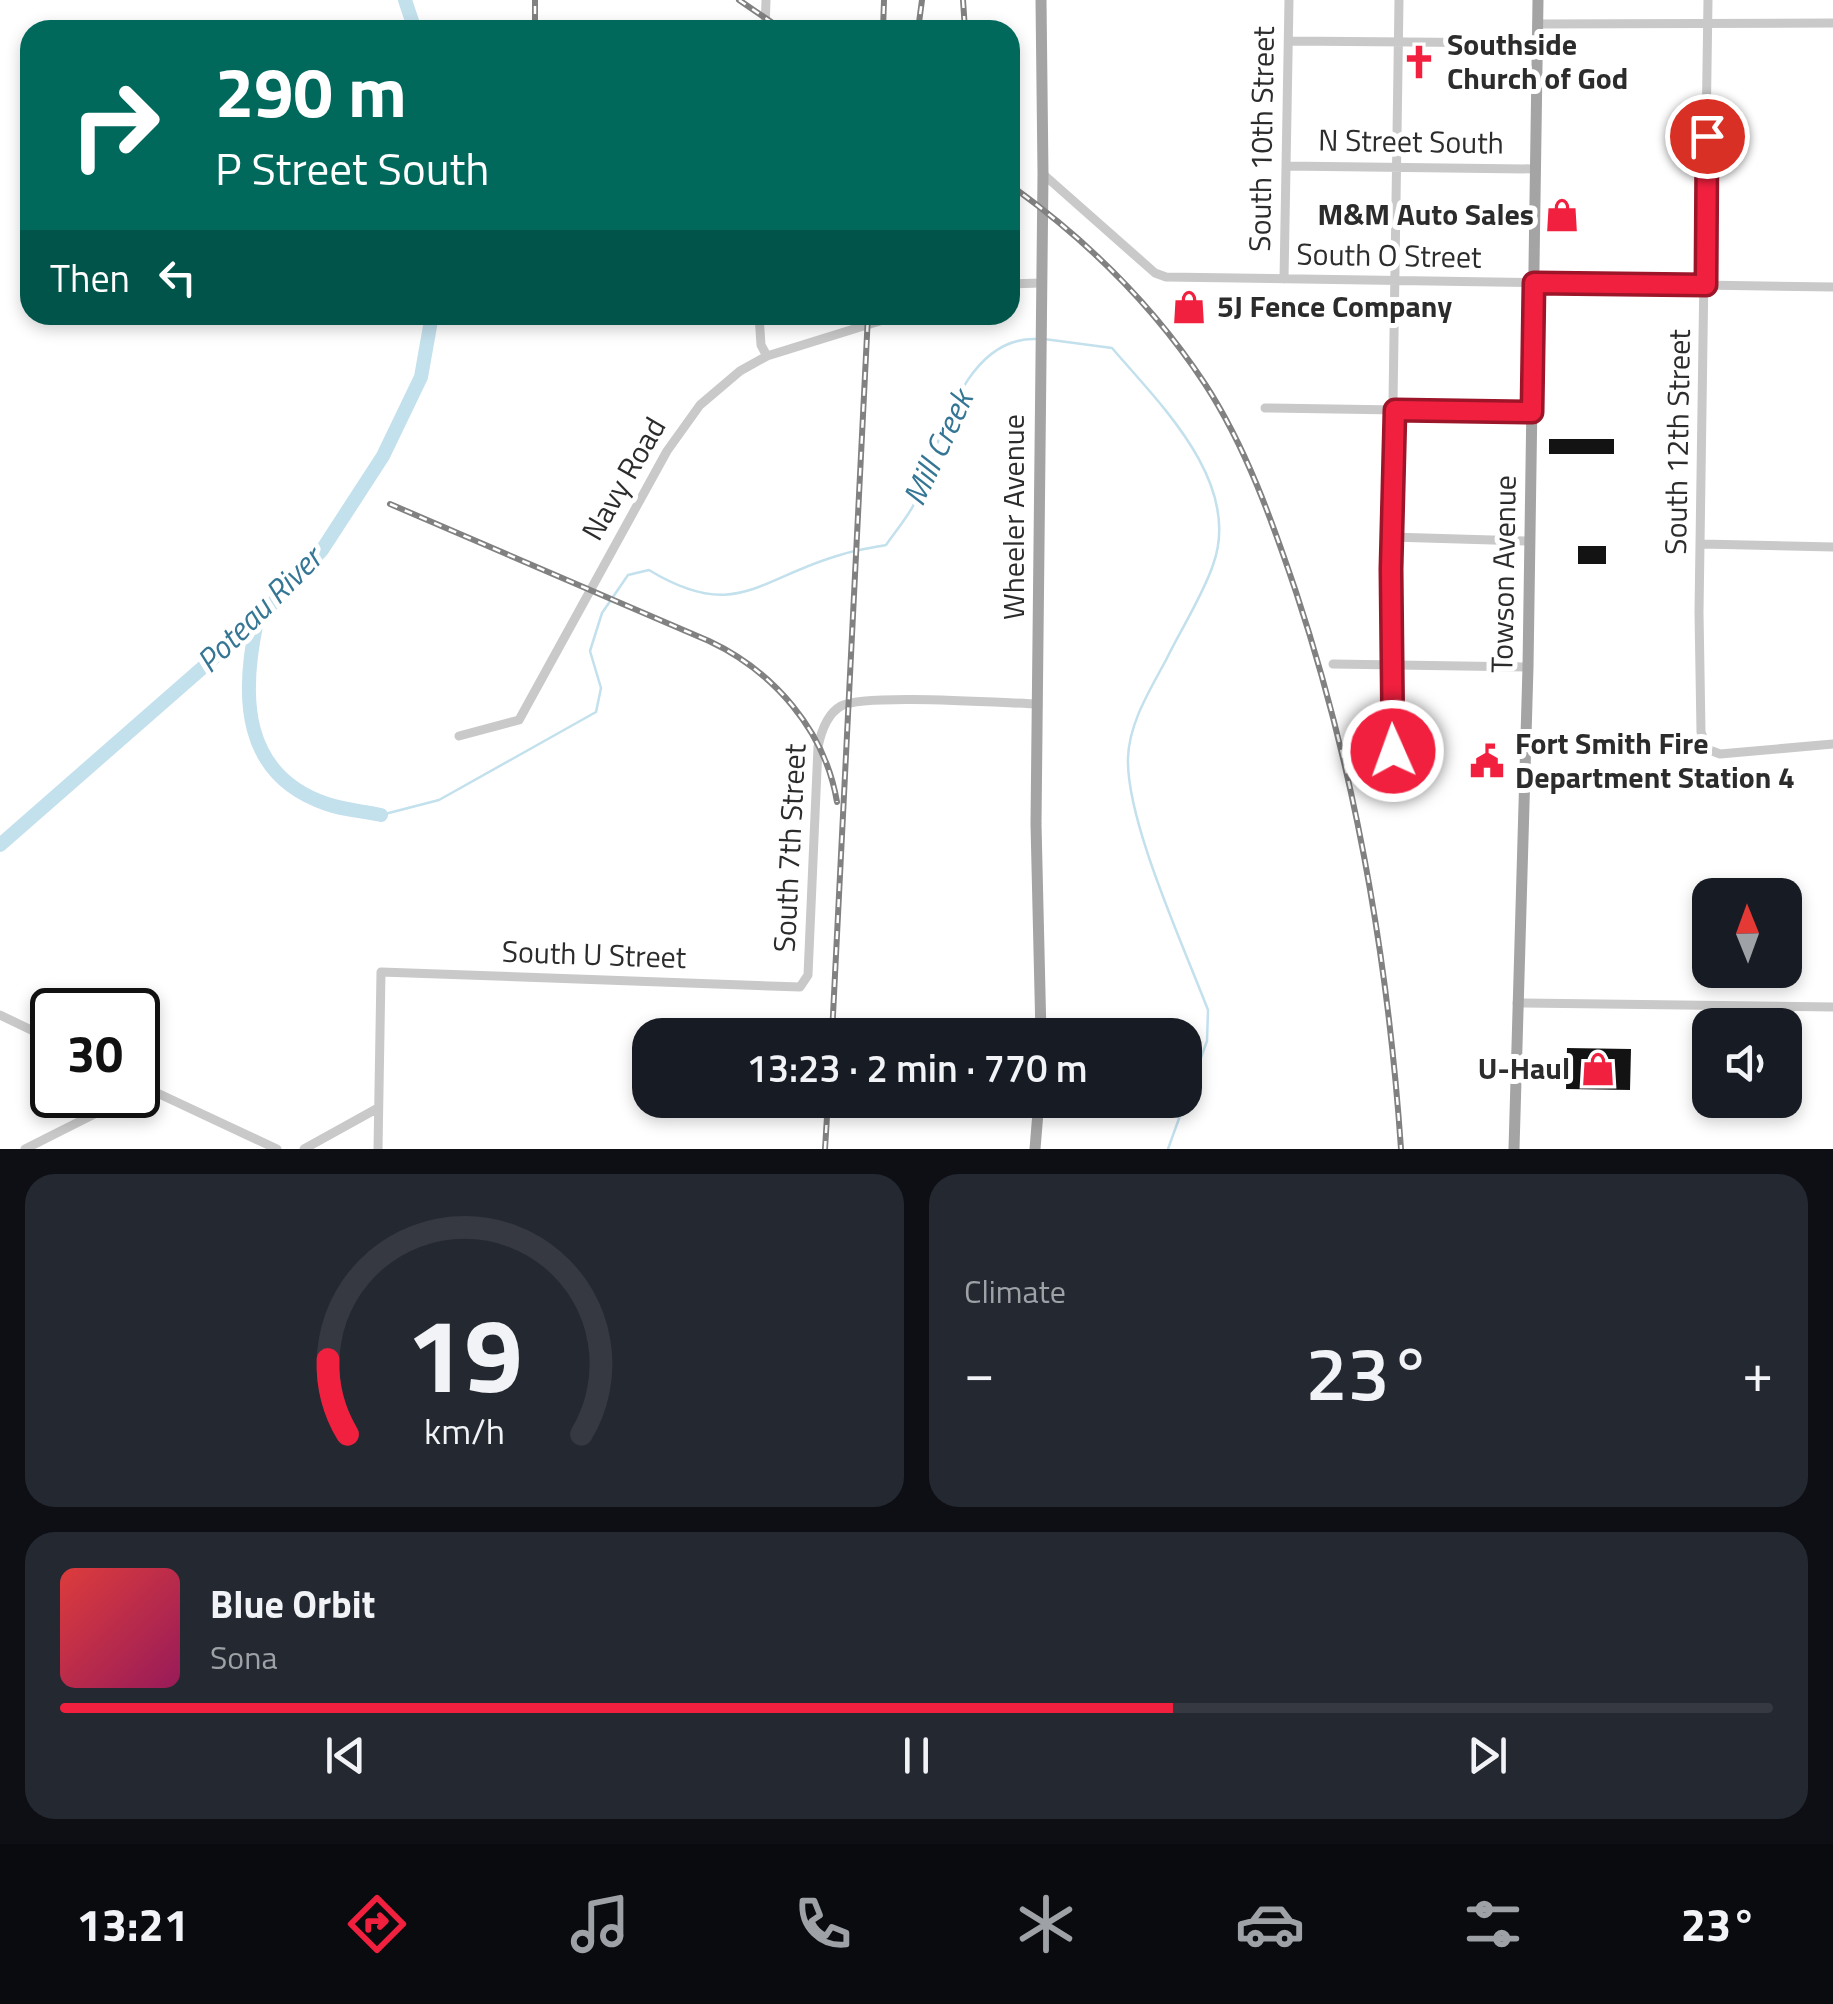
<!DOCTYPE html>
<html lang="en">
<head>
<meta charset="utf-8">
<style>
  :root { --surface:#171b24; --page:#242831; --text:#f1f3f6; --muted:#9ea1a6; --line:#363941; --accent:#f2203f }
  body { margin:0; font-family:"Titillium Web",sans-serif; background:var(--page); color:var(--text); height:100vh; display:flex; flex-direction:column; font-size:38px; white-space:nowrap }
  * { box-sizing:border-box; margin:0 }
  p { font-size:32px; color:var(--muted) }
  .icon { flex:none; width:55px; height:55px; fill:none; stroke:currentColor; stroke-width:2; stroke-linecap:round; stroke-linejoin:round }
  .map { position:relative; height:1149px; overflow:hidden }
  .panel { display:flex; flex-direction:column; gap:25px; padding:25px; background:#0d0f14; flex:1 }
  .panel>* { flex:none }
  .banner { position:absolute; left:20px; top:20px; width:1000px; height:305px; border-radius:30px; box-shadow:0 5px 15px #0003; background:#00695c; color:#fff; overflow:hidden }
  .needle { width:65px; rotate:359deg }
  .tools { position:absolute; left:1692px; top:878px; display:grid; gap:20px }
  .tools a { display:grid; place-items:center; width:110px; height:110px; border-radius:20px; background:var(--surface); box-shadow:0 5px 15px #0003; font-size:50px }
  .speed { position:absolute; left:30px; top:988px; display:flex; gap:20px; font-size:50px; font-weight:700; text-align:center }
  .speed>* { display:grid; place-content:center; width:130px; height:130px; border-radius:50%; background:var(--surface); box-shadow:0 5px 15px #0003; line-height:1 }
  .speed .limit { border:5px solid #111; border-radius:15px; background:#fff; color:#111 }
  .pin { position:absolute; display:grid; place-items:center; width:85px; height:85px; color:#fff; margin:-42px; border:5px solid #fff; border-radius:50%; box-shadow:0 2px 10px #0007 }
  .me { position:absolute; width:110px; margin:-55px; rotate:358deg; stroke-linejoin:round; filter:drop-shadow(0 0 8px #0008) }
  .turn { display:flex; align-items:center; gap:35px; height:210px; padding:0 30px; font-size:45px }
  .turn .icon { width:130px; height:130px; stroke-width:2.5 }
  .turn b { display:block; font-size:70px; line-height:85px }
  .then { display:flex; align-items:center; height:95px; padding:0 30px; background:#0003; gap:20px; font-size:38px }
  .big { font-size:75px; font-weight:600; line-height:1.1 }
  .panel .widget { flex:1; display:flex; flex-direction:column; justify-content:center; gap:15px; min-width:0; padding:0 35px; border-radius:30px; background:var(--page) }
  .panel .dial { align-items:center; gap:0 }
  .dial svg { height:260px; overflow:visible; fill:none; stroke:var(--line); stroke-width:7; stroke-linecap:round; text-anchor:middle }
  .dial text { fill:var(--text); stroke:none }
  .song { display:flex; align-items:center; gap:30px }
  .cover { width:120px; height:120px; border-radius:15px; background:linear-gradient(135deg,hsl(0 70% 55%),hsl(330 70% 35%)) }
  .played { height:10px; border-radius:5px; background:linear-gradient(90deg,var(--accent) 65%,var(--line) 65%) }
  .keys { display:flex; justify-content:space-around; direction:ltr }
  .heat { display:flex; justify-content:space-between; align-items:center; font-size:55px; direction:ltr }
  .panel .tiles { flex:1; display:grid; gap:25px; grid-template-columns:1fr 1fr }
  .widget:last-child { grid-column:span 2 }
  .trip { position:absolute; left:632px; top:1018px; width:570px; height:100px; border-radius:30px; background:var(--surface); box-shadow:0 5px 15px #0003; font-weight:600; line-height:100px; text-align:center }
  .dock { display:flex; height:160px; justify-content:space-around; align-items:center; background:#090b0e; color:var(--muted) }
  .dock .icon { width:70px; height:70px }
  .dock .active { color:var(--accent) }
  .dock b { font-size:45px; color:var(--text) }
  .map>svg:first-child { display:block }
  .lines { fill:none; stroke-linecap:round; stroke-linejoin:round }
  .stream { stroke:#c3e0ed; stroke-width:2.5 }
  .river { stroke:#c3e0ed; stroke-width:14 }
  .building { fill:#131313 }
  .minor { stroke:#c9c9c9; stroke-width:9 }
  .major { stroke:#a4a4a4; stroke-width:11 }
  .rail-casing { stroke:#818181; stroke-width:6 }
  .rail { stroke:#fff; stroke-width:2.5; stroke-dasharray:8; stroke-linecap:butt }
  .route-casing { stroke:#9d1529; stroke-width:25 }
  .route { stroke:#f2203f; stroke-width:18 }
  .labels { text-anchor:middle; stroke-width:10; stroke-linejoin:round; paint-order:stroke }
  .poi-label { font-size:30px; font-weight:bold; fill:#2c2c2c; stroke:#fff; text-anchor:start }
  .street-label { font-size:30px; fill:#2c2c2c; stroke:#fff }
  .water-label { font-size:32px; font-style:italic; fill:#357694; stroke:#fff }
</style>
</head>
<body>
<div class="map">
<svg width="1833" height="1149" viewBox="0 0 1833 1149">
  <rect width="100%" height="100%" fill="#fff"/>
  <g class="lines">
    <path class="stream" d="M1044,339l68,9c47,55 131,135 101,217 -11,32 -32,64 -47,95 -16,30 -37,63 -38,98 -2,63 56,189 80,252l-1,31 -39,108
      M381,815l58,-15 157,-88 5,-24 -11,-37 12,-38 26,-38 21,-5c87,53 110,8 191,-15 15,-5 31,-7 46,-10 9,-13 20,-26 27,-39 26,-54 46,-169 123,-167"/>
    <path class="river" d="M405,0l10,30
      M257,621c-16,74 -16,154 70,183 17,6 36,7 54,11
      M0,845l257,-225 65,-70 61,-94 38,-79 11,-62"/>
  </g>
  <path class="building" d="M1549,439h65v15h-65z
    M1578,546h28v18h-28z
    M1567,1048l64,1 -1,41 -64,-1z"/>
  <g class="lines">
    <path class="minor" d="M1708,0l-9,612 2,120 6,17 13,5 113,-10
      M1537,24l296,-1
      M765,30l1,-30
      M1289,41l248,2
      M1286,166l249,3
      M1043,174l112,99 11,4 667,10
      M1284,279l5,-279
      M1010,284l31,-1
      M759,315l2,30 6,11
      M1265,408l267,4
      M1391,537l139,4
      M1702,544l131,3
      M1333,664l195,3
      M459,736l60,-16 148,-269 33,-46 40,-34 27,-15 132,-41
      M1393,751l-2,-214 8,-537
      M1517,1003l316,4
      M0,1015l52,25
      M138,1084l139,65
      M25,1149l107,-54
      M304,1149l74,-41
      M378,1149l3,-177 419,15 8,-12 10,-228c3,-15 9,-33 23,-41 23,-13 162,-3 197,-2"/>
    <path class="major" d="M1041,0l2,174 -7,650 5,211
      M1035,1149l4,-49
      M1514,1149l14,-482 10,-667"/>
    <g class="rail-casing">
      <path id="rail" d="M739,0l44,30
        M963,0l2,30
        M535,30v-30
        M883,30l1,-30
        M918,30l4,-30
        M1010,185c77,55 143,120 195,199 41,63 67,137 91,208 60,181 92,367 105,557
        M390,504l319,137c64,30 116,89 128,161
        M832,1035l36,-720
        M825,1149l3,-49"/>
    </g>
    <use href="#rail" class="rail"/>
  </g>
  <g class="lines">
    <g class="route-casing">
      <path id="route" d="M1393,751l-2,-182 4,-159 137,2 2,-129 172,2 1,-149"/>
    </g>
    <use href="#route" class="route"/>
  </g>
  <defs>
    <g id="church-bare" transform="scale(2.7)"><path d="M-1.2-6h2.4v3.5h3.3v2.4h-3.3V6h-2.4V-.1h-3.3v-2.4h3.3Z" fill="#f2203f" stroke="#fff" stroke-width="2.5" paint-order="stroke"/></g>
    <g id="shop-bare" transform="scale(2.7)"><path d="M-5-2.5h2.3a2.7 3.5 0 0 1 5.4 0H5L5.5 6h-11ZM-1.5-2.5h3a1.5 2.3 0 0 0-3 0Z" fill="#f2203f" stroke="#fff" stroke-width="2.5" paint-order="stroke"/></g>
    <g id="civic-bare" transform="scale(2.7)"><path d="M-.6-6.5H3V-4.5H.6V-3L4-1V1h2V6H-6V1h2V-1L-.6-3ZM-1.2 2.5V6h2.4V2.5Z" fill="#f2203f" stroke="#fff" stroke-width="2.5" paint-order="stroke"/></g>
  </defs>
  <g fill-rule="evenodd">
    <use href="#church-bare" x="1419" y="62"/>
    <use href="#shop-bare" x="1562" y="215"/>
    <use href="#shop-bare" x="1189" y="307"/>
    <use href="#civic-bare" x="1487" y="761"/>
    <use href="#shop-bare" x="1598" y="1069"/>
  </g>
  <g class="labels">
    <g class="poi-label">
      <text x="1447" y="55">Southside<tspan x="1447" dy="34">Church of God</tspan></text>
      <text x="1534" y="225" text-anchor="end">M&amp;M Auto Sales</text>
      <text x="1217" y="317">5J Fence Company</text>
      <text x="1515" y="754">Fort Smith Fire<tspan x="1515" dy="34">Department Station 4</tspan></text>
      <text x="1570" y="1079" text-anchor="end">U-Haul</text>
    </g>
    <g class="street-label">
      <text transform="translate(1262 139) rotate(-89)" y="10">South 10th Street</text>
      <text transform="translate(1411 142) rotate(1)" y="10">N Street South</text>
      <text transform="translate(1389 256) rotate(1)" y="10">South O Street</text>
      <text transform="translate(1678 442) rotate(-89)" y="10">South 12th Street</text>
      <text transform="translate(624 479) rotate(-60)" y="10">Navy Road</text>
      <text transform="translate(1014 517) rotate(-90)" y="10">Wheeler Avenue</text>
      <text transform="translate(1504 574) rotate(-89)" y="10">Towson Avenue</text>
      <text transform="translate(790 848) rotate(-87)" y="10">South 7th Street</text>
      <text transform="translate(594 955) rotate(2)" y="10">South U Street</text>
    </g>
    <g class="water-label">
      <text transform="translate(938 448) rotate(-65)" y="11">Mill Creek</text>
      <text transform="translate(259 610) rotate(-45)" y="11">Poteau River</text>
    </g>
  </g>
</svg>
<div class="tools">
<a><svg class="needle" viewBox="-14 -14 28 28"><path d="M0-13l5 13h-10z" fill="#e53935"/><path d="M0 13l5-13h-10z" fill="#9ea1a6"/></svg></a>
<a><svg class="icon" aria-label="sound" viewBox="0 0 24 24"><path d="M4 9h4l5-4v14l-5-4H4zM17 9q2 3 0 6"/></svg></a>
</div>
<div class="speed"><div class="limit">30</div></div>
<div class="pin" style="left:1707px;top:136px;background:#d93025"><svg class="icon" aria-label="arrive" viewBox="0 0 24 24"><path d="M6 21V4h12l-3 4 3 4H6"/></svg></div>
<svg class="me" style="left:1393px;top:751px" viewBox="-20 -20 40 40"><circle r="17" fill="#f2203f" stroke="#fff" stroke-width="3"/><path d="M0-11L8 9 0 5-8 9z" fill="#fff"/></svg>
<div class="trip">13:23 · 2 min · 770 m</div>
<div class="banner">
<div class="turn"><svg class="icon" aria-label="right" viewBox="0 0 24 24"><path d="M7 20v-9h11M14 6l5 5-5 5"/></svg><div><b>290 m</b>P Street South</div></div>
<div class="then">Then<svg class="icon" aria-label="left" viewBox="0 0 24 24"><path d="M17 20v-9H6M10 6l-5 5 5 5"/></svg></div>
</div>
</div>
<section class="panel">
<div class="tiles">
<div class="widget dial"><svg viewBox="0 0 100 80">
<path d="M14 69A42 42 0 1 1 86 69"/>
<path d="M14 69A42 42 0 0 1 8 46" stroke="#f2203f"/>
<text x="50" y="56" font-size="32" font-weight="700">19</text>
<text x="50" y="72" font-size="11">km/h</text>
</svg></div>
<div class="widget"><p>Climate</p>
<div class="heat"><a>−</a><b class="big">23°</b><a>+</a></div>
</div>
<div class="widget">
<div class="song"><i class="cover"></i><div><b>Blue Orbit</b><p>Sona</p></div></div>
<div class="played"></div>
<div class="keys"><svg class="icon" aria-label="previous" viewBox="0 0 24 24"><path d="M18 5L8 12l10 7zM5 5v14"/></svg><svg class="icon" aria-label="pause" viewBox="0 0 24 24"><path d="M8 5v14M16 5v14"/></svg><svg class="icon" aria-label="next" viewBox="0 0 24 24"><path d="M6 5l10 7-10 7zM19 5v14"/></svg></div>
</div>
</div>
</section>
<nav class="dock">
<b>13:21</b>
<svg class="icon active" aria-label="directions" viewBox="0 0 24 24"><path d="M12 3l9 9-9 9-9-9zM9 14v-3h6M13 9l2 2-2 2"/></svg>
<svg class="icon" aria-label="music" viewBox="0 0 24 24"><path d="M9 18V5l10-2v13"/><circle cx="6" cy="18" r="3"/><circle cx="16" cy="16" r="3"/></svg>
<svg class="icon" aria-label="phone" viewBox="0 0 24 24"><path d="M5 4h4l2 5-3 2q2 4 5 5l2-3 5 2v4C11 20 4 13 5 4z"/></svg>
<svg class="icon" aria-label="climate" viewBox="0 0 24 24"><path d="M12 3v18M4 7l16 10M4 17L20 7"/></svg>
<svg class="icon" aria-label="car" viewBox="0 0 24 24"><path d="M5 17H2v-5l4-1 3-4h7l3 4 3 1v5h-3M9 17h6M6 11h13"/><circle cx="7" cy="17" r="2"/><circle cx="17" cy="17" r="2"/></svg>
<svg class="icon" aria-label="filters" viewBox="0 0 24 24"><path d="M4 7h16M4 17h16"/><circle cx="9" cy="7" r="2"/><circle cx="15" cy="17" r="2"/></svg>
<b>23°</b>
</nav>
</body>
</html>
